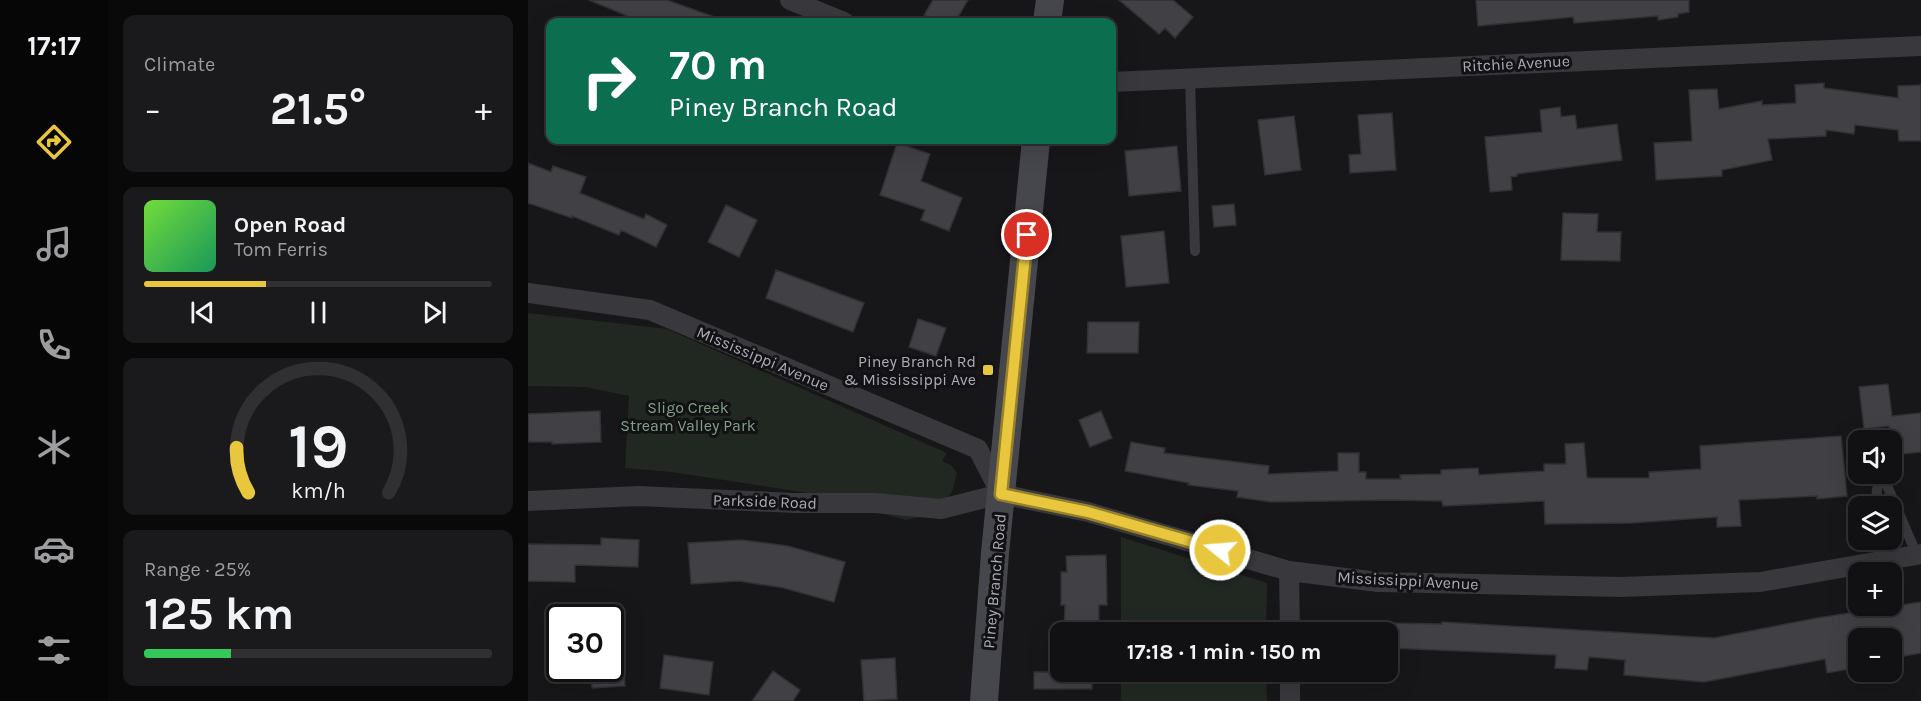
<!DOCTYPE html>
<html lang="en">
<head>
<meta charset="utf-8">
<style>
  :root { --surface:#111012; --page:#1a191b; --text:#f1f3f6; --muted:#9c9d9f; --line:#303032; --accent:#e8c73f }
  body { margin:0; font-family:Karla,sans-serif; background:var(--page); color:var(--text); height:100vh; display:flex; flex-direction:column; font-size:22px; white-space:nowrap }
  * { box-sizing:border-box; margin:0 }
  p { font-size:20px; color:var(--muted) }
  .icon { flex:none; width:33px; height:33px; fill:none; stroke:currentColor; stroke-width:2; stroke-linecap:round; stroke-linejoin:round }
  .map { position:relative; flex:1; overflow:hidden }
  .sheet { display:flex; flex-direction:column; gap:15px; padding:15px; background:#09090a; width:420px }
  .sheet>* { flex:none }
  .banner { position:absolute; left:18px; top:18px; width:570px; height:126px; border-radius:12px; box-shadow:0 6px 24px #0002,0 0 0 2px var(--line); background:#0b6e4f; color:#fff; overflow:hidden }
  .controls { position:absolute; left:1320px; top:430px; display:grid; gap:12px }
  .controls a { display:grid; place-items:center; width:54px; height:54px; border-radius:12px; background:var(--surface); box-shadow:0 6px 24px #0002,0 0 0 2px var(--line); font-size:30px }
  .speed { position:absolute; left:18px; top:604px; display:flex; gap:12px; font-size:30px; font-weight:700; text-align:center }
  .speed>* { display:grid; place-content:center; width:78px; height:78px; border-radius:50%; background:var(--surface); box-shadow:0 6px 24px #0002,0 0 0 2px var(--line); line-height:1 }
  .speed .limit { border:3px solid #111; border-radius:9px; background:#fff; color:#111 }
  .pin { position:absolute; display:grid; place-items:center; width:51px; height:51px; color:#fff; margin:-26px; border:3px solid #fff; border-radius:50%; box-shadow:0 2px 6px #0007 }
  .me { position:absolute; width:66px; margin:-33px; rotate:287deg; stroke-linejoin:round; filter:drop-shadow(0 0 4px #0008) }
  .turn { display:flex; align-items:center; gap:21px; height:126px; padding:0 24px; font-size:27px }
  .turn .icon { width:78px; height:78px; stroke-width:2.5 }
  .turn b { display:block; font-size:42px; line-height:51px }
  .big { font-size:45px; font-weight:700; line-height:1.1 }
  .sheet .tile { flex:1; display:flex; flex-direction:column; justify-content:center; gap:9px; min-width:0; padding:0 21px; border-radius:12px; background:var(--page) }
  .sheet .dial { align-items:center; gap:0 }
  .dial svg { height:156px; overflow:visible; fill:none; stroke:var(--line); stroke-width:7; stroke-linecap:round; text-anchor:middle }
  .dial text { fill:var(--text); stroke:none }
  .song { display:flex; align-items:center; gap:18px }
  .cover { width:72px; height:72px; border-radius:9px; background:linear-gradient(135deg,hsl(100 70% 55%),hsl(150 70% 35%)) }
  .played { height:6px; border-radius:3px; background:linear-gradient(90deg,var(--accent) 35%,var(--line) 35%) }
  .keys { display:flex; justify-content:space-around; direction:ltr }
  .heat { display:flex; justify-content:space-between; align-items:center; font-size:33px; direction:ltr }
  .charge { height:9px; border-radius:4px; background:linear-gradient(90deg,#34c759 25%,var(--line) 0) }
  .trip { position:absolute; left:522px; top:622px; width:348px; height:60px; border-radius:12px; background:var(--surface); box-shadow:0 6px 24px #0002,0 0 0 2px var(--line); font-weight:700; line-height:60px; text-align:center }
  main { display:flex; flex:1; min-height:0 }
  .dock { display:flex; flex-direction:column; width:108px; justify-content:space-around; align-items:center; background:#070607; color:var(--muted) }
  .dock .icon { width:42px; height:42px }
  .dock .active { color:var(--accent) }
  .dock b { font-size:27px; color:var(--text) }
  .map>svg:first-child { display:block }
  .green { fill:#212822 }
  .building { fill:#414045; stroke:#313034; stroke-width:1.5 }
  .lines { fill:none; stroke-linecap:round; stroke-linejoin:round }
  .service { stroke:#38383d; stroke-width:10 }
  .minor { stroke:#38383d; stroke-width:20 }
  .secondary { stroke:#46464d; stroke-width:28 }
  .route-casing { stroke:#978129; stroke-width:15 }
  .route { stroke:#e8c73f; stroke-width:10 }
  .poi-dot { fill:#e8c73f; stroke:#121113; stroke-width:2 }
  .labels { text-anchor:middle; stroke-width:6; stroke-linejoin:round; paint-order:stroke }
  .street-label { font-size:16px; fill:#a9abb7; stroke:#121113 }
  .poi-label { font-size:16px; fill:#a9abb7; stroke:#121113; text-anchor:end }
  .park-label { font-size:16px; fill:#81a188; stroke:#121113 }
</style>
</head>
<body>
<main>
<nav class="dock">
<b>17:17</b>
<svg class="icon active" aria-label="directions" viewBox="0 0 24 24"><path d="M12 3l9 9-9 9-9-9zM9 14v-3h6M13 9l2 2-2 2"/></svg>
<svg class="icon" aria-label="music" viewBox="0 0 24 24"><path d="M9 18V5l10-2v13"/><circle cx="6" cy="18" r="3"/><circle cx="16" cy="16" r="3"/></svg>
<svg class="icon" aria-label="phone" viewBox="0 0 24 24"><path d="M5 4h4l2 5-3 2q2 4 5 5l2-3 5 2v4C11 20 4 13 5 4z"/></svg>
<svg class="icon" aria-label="climate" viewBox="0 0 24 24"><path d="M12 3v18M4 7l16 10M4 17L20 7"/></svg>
<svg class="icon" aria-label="car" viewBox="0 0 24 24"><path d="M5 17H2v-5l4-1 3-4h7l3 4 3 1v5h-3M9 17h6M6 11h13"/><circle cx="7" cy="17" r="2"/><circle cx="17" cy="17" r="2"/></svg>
<svg class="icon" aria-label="filters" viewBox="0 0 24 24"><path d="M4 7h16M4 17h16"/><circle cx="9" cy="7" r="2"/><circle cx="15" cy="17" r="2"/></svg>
</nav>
<section class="sheet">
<div class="tile"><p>Climate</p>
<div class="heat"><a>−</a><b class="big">21.5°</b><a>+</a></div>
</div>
<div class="tile">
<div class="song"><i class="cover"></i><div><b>Open Road</b><p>Tom Ferris</p></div></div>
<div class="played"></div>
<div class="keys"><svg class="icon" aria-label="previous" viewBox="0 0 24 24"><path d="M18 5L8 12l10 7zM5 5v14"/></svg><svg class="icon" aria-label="pause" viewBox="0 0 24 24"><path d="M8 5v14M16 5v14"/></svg><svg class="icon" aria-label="next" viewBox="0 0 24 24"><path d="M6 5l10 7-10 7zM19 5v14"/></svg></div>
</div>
<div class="tile dial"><svg viewBox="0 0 100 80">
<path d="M14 69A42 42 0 1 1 86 69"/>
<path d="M14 69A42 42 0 0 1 8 46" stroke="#e8c73f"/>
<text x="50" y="56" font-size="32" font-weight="700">19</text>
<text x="50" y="72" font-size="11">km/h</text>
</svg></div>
<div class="tile"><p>Range · 25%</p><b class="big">125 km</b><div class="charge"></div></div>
</section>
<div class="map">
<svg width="1393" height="701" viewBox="0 0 1393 701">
  <rect width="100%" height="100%" fill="#171618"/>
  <path class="green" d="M0,313l139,16 280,124 -5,8 9,4 6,8 -5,19 -11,14 -17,10 -18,4 -98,-27 -136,-21 -47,-4 4,-72 -44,-9 -57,-1z
    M593,537l146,46 -1,50h-145z
    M593,672h145l1,29h-146z"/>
  <path class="building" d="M61,0h78l56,20v2h-56l-16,-5 -2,5h-7z
    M405,0h35l-13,22h-19l-12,-7z
    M591,0h54l20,17 -18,21 -10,-10 -6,6z
    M948,0h213v12l-11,2v3l-20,3v-4l-84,7 -1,-6 -95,9z
    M1296,83v5l74,10v-12l23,-1v56h-22l-1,-11 -43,-5 -1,9 -28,-4v6l-58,3 4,21 -50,10v6l-66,4 -2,-37 38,-2 -3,-51 28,-1 2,20 43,-8v4l34,-2 -1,-18z
    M1032,107l1,10 14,-2 2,14 40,-5 5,36 -105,14v2l-6,1 1,13 -22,2 -5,-55 57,-5 -2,-22z
    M864,113l4,57 -46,3 -1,-18 12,-1 -3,-39z
    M766,116l7,54 -36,5 -7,-55z
    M369,143l33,11 -9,27 41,17 -13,33 -28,-11 4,-10 -45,-15z
    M649,146l4,45 -52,5 -4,-45z
    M0,163l23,9 2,-6 33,11 -6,16 64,26 2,-5 21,11 -11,22 -35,-17 -2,5 -47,-19v2l-44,-15z
    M706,204l2,21 -22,2 -2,-21z
    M198,205l31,15 -18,37 -31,-15z
    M1035,213l35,1 -1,18h24l-1,29 -59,-1z
    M636,231l5,52 -43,4 -5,-51z
    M248,270l88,33 -11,29 -87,-34z
    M390,319l28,9 -10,28 -27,-9z
    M560,322h51l-1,31h-51z
    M1360,384l4,32 29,-3v39l-28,3 -4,-29 -25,3 -5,-42z
    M72,411l1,31 -49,2v-2h-24v-28z
    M573,411l11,27 -22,9 -11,-27z
    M1313,436l6,60 -30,3v-3l-78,4 2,26 -24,1v-10l-86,6 -86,1 -1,-23 -101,5 -1,-5 -52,-1 -119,2 -34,-5 1,-6 -50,-6 1,-2 -64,-12 6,-29 34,6 -1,5 105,13 -1,8 70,-3v-18h21v19h7v7h35l-1,-4 41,-1v-4l37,-2 1,7 65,-4v-7h22l-1,-20 19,-1 3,35h62v-6l52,-3 -1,-23z
    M73,538l38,2 -1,27 -63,-2v17l-47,-1v-37l73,1z
    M214,540l46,6 57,16 -11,40 -50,-14 -45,-7 -48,3 -3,-41z
    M578,555l1,50h-8v28h-35l1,-28h-4v-33h6l-1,-16z
    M1393,602v51l-29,5v-19h-41l5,29 -29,5 -2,-14 -121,23 -80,-7 1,-15 -36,-3 -2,13 -32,-2 1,-13 -168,-7v-25l54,1v-2l272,16 103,-20z
    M136,655l49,7 -4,33 -49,-7z
    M367,658l2,41 -33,2 -3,-41z
    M63,669h33l1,17 -33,2z
    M245,671l27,19 -7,11h-41z
    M506,672h58v17h-58z"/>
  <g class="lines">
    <path class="service" d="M662,79l5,172
      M1354,474l35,81
      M1347,507l4,-33
      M1350,540l2,22"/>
    <path class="minor" d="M262,0l54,22
      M584,82l809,-36
      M0,293l122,17 328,139 23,45 87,18 201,59 89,11 242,5 140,-5 161,-28
      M0,501l110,-5 157,7h80l66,6 60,-15
      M761,571l1,62
      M762,672v29"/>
    <path class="secondary" d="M519,22l3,-22
      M456,701l11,-148 41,-413"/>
  </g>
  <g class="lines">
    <g class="route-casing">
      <path id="route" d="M499,235l-26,259 87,18 132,38"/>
    </g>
    <use href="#route" class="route"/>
  </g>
  <rect class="poi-dot" x="454" y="364" width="12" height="12" rx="3"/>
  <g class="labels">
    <g class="street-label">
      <text transform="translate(988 63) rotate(-3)" y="6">Ritchie Avenue</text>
      <text transform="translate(235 358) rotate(23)" y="6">Mississippi Avenue</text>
      <text transform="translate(237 501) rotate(2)" y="6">Parkside Road</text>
      <text transform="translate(880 580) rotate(3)" y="6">Mississippi Avenue</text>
      <text transform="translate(466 581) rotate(-85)" y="6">Piney Branch Road</text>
    </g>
    <g class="poi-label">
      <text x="448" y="367">Piney Branch Rd<tspan x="448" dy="18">&amp; Mississippi Ave</tspan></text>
    </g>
    <g class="park-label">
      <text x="160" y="413">Sligo Creek<tspan x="160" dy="18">Stream Valley Park</tspan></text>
    </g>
  </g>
</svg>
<div class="controls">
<a><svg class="icon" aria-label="sound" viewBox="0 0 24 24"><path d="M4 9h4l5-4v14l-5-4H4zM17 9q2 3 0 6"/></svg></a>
<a><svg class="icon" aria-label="layers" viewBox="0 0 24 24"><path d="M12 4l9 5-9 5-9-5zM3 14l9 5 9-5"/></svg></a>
<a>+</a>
<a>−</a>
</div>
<div class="speed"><div class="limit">30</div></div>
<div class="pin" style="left:499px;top:235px;background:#d93025"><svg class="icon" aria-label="arrive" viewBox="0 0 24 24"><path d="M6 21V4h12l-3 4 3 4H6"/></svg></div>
<svg class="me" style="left:692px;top:550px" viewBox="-20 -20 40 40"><circle r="17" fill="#e8c73f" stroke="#fff" stroke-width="3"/><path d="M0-11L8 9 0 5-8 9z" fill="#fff"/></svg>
<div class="trip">17:18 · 1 min · 150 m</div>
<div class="banner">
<div class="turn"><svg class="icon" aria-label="right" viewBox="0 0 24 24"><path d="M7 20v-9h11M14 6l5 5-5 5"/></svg><div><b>70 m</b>Piney Branch Road</div></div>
</div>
</div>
</main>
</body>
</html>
